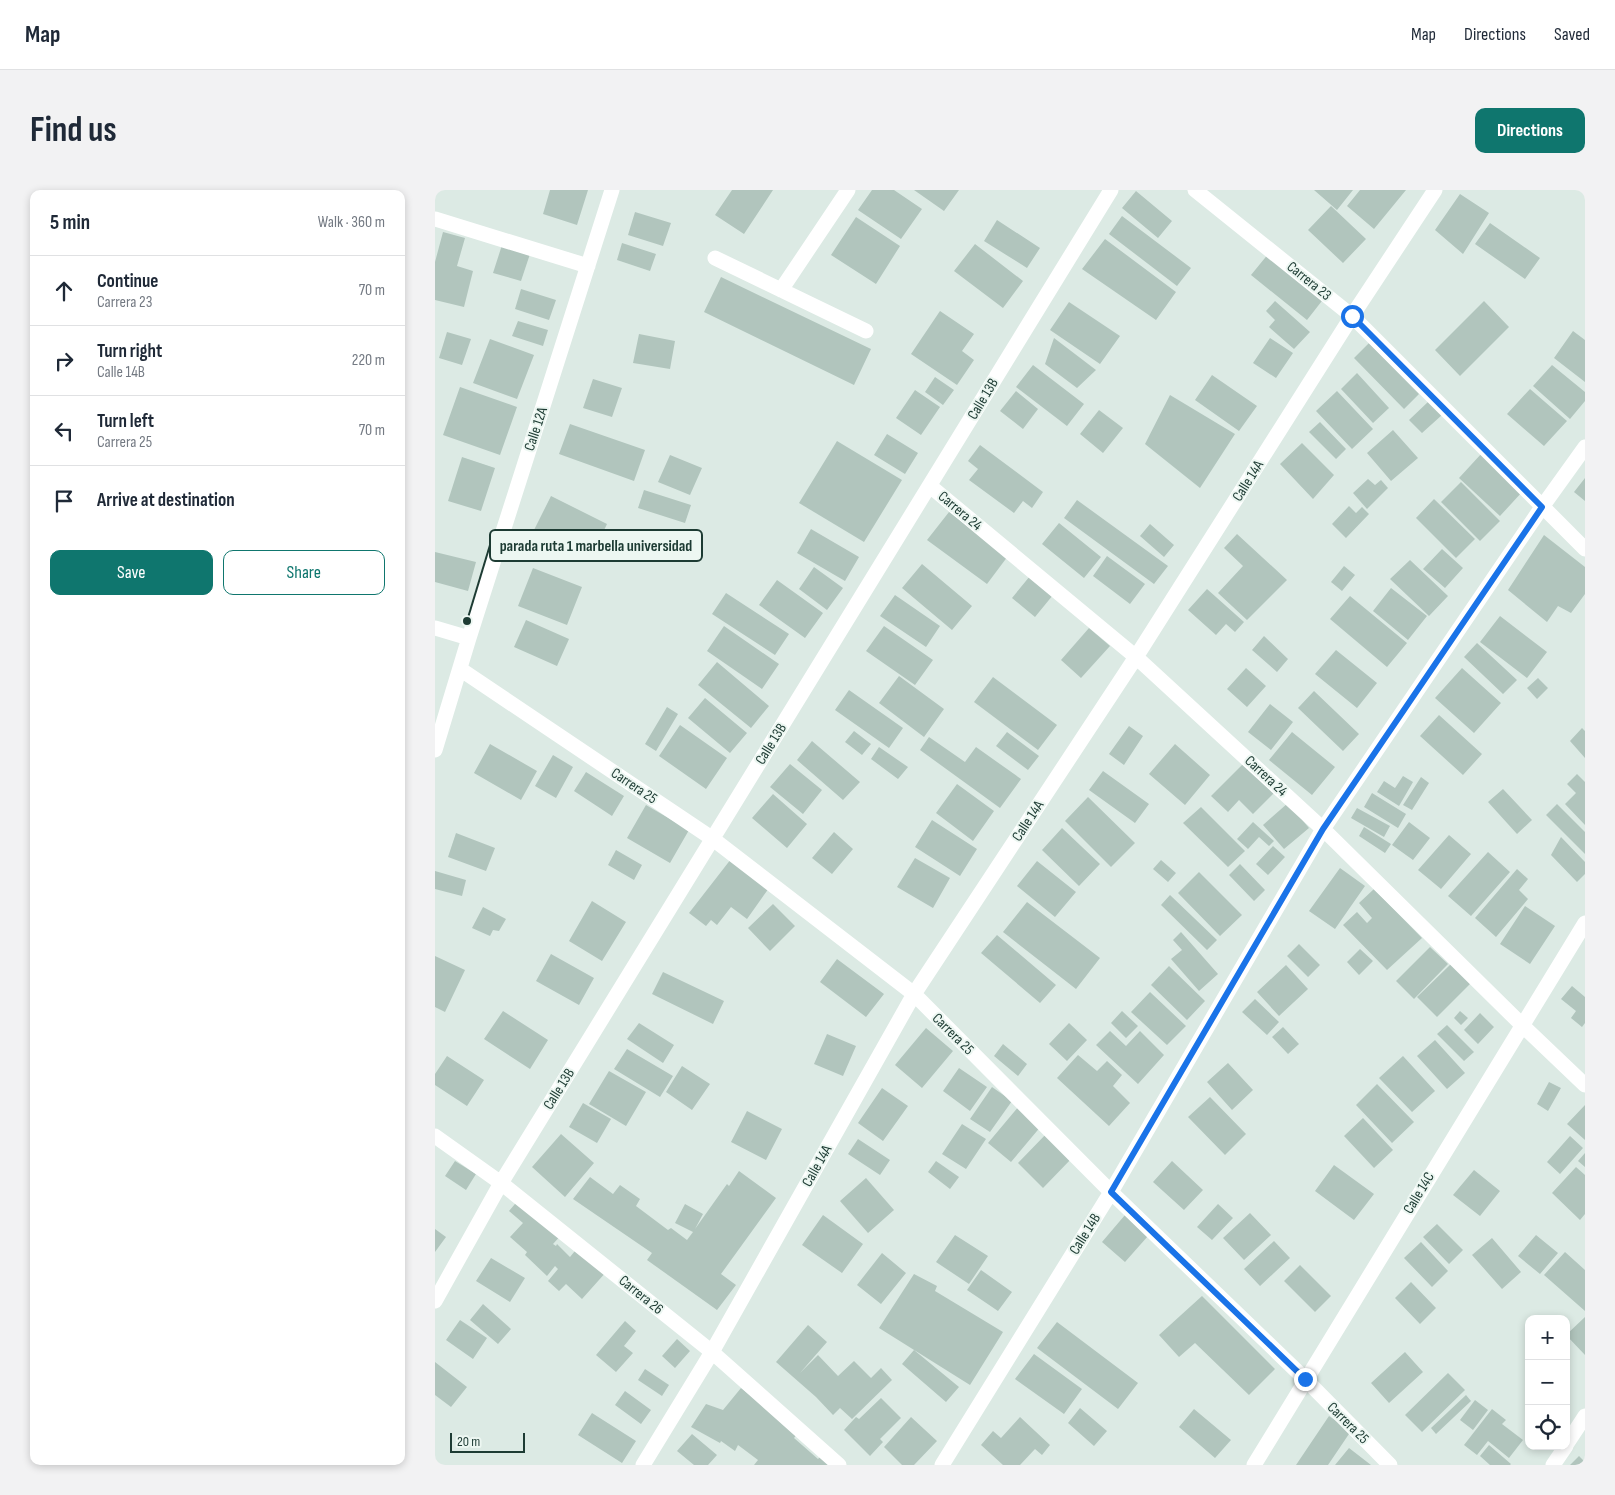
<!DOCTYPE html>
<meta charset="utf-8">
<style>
:root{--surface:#fff;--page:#f2f2f3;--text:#1f2937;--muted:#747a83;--line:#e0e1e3;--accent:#0f766e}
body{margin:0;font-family:"Sofia Sans Condensed",sans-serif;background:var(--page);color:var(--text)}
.controls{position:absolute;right:15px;bottom:15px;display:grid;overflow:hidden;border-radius:10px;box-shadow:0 2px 8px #0003}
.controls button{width:45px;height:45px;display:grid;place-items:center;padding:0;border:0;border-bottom:1px solid var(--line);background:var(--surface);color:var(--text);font:25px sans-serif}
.scale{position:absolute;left:15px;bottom:12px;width:75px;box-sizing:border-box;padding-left:5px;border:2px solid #1d3b33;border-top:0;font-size:14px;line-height:18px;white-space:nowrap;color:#1d3b33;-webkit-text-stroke:4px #edf7f2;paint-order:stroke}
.stop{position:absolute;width:15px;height:15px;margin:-11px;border:4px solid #1a73e8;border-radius:50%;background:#fff}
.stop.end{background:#1a73e8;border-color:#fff;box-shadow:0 1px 5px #0008}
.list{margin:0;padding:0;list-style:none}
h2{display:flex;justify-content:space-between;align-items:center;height:65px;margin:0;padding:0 20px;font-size:21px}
h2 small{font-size:16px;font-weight:400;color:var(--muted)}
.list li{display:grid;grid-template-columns:32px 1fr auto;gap:15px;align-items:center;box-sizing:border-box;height:70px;padding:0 20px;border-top:1px solid var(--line)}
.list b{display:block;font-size:19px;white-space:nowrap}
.list p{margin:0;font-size:16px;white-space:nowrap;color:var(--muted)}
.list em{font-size:16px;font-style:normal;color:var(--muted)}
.actions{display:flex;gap:10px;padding:15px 20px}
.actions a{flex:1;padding:11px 0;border:1px solid var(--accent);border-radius:10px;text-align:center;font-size:18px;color:var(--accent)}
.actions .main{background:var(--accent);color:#fff}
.icon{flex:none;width:28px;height:28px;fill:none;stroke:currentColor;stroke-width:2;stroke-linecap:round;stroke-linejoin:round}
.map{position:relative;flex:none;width:1150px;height:1275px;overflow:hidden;border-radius:10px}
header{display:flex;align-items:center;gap:30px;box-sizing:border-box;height:70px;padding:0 25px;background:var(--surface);border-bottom:1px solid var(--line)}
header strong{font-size:24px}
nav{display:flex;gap:28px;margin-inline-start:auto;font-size:18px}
.intro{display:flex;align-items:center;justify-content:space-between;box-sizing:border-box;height:120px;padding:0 30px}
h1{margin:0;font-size:35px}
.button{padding:12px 22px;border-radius:10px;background:var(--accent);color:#fff;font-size:18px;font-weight:700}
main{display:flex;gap:30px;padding:0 30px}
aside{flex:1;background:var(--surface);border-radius:10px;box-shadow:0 2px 8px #0003}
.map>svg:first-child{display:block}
.building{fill:#b1c5bd}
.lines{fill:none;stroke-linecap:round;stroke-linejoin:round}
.street{stroke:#fff;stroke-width:15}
.route{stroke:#1a73e8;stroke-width:6}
.labels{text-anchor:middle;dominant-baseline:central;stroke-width:4;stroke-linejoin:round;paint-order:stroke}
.street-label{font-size:15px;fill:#1d3b33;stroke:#edf7f2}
.leader{fill:none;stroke:#1d3b33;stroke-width:2}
.callout-dot{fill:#1d3b33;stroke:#edf7f2;stroke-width:2}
.callout{fill:#edf7f2;stroke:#1d3b33;stroke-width:2}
.callout-label{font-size:16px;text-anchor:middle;font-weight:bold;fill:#1d3b33}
</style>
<header>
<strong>Map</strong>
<nav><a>Map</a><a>Directions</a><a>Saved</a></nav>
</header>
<div class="intro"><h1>Find us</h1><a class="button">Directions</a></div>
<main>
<aside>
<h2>5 min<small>Walk · 360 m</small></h2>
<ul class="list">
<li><svg class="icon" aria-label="ahead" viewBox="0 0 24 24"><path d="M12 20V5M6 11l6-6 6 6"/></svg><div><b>Continue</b><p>Carrera 23</p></div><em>70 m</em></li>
<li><svg class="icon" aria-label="right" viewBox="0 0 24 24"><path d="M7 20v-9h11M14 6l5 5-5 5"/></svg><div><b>Turn right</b><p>Calle 14B</p></div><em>220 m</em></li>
<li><svg class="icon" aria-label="left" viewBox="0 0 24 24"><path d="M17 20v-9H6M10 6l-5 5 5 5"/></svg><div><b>Turn left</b><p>Carrera 25</p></div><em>70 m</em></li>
<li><svg class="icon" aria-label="arrive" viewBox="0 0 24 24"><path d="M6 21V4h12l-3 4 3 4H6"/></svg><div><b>Arrive at destination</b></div></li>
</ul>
<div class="actions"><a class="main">Save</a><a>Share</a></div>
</aside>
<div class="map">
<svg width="1150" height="1275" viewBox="0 0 1150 1275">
<rect width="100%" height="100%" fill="#dceae4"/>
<path class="building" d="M115,0H153L142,35L108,24Z
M297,0H338L309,44L280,25Z
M437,0H459L487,19L466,49L423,20Z
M479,0H524L509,21Z
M879,0H918L902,20Z
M925,0H971L939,39L912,16Z
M701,1L737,31L723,48L687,18Z
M1025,4L1054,23L1028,64L1000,40Z
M896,16L931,49L908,73L873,40Z
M200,22L236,33L228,56L193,45Z
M687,26L756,78L742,96L674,44Z
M421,27L465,56L441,94L396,65Z
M562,30L605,58L592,78L549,51Z
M1055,33L1105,68L1090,89L1040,54Z
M8,42L30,48L22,76L38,81L29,117L0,110V72Z
M670,49L741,102L721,130L647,79Z
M187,53L221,64L215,81L182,70Z
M540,54L588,91L568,118L519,81Z
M67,55L95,64L86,91L58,83Z
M834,63L890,107L872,130L816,85Z
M286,87L436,159L419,195L269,122Z
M86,99L121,110L114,130L80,119Z
M840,111L875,142L859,159L834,137L840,130L831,121Z
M1049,111L1074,137L1025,186L1000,160Z
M634,112L685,146L665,174L615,140Z
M505,121L539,144L527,161L539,170L522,195L476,164Z
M83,131L113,140L108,156L77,146Z
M1138,141L1150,150V192L1119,168Z
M12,142L36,149L27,175L4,168Z
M204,144L240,151L235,179L198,173Z
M619,148L661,180L642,198L610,174Z
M835,148L858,163L841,188L818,173Z
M55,149L99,165L82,209L38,193Z
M934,153L984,204L969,219L919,168Z
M598,175L649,214L632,236L581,197Z
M1117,175L1150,202V211L1135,229L1098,196Z
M922,183L954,218L938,233L906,199Z
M777,185L822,216L804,241L760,210Z
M500,187L519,200L508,215L490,202Z
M158,189L187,198L177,227L148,218Z
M25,197L82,217L65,265L8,245Z
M1095,199L1132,231L1109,256L1072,224Z
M480,200L505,217L486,245L461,228Z
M581,201L603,219L588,239L565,221Z
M902,201L938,239L917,259L881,221Z
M735,205L800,244L765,298L710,254Z
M994,211L1007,225L987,243L974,230Z
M664,220L688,238L668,263L645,244Z
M885,232L911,259L901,269L874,242Z
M135,234L210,260L199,291L124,264Z
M958,240L983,268L956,291L932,263Z
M452,244L483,263L470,284L439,265Z
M402,251L467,290L429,352L364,313Z
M867,253L899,285L878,309L845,274Z
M545,255L608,302L597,318L588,311L579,323L534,290L543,279L533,271Z
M1047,263L1088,301L1065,326L1024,288Z
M235,265L267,278L255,305L223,292Z
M27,267L60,278L46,321L13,311Z
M1150,288V311L1139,302Z
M933,289L940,295L946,290L953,298L932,319L918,303Z
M1026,292L1065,331L1045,351L1006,312Z
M209,300L256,315L250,333L203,318Z
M116,306L172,334L156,367L99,340Z
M999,309L1040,349L1021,368L981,328Z
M642,310L733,376L719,394L629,328Z
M914,316L921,323L927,317L934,324L911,348L897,334Z
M514,322L573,366L552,394L492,350Z
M624,333L666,367L649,388L607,354Z
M715,334L739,355L729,367L705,346Z
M376,339L424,367L410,391L362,363Z
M802,344L852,390L812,430L783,403L808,376L789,358Z
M1109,345L1150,377V404L1136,423L1123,416L1112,432L1073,400Z
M1007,359L1028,378L1010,398L988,379Z
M0,362L41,372L33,401L0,392Z
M672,366L710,394L695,414L658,386Z
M975,370L1013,406L994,426L955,389Z
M487,374L537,416L517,440L467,398Z
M909,376L920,385L907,401L896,392Z
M379,377L408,398L392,420L364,399Z
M98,378L147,397L132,435L83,416Z
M595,386L618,405L600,427L577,408Z
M342,390L388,423L370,448L324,415Z
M956,398L992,426L973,450L938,421Z
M772,399L809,432L800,442L791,434L781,445L753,420Z
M291,403L354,444L340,465L277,424Z
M460,405L505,436L491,457L445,426Z
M915,406L972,453L952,477L895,429Z
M1065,426L1112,462L1092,488L1045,452Z
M91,430L134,449L122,476L79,457Z
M289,436L344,474L327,499L272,461Z
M449,436L498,470L480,495L431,461Z
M654,438L675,456L646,488L626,470Z
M829,446L853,469L842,482L817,460Z
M1042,453L1082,490L1068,504L1029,467Z
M901,460L942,493L922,518L880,484Z
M282,472L334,516L316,538L263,495Z
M811,478L831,496L812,517L792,499Z
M1027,478L1066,513L1039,543L1000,508Z
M464,486L509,519L489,547L444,513Z
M558,487L622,535L603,560L539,512Z
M1103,488L1113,498L1102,509L1092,498Z
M414,500L468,538L454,558L400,520Z
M879,501L924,544L908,561L863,518Z
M270,508L312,543L295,563L253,528Z
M835,514L858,532L836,560L813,542Z
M232,517L243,524L221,561L210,554Z
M1004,525L1047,564L1028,585L985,546Z
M245,535L292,568L271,599L224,566Z
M694,536L708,546L689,575L674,564Z
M1147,538L1150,541V568L1135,551Z
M419,541L436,554L427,565L410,552Z
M572,542L604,566L593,580L561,556Z
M857,542L900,577L877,605L834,570Z
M494,547L530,572L541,557L586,589L565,618L485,560Z
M377,551L425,592L408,610L362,570Z
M55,554L102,581L86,610L39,583Z
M740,554L775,585L750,615L714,584Z
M444,557L473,577L463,589L436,569Z
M118,565L138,577L121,608L100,596Z
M355,574L387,600L368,624L335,597Z
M808,574L839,603L818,624L804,610L793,622L776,606Z
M668,581L714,614L700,633L654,600Z
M151,582L189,606L177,626L139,601Z
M1142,584L1150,592V635L1130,614L1141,603L1132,594Z
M968,586L978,592L964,616L942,602L949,591L960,598Z
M986,587L994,593L977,620L968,615Z
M522,594L559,621L538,651L501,623Z
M1068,599L1097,630L1082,644L1053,612Z
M937,603L971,624L963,638L929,617Z
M338,604L372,634L352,658L317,628Z
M653,607L700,653L676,677L630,631Z
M853,613L874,638L849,659L828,635Z
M1122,614L1150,642V664L1111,625Z
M211,615L254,640L235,673L192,648Z
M766,617L810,661L793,677L748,633Z
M922,618L955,636L949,647L916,628Z
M497,630L542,659L525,686L480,657Z
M818,632L839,651L834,656L824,647L813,659L802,649Z
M974,632L995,648L978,670L957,655Z
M929,637L956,654L950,663L924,646Z
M627,638L665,674L644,696L607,660Z
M399,642L418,659L397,684L377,668Z
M21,643L60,658L51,681L13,667Z
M1014,645L1036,664L1006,699L983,680Z
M1126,647L1150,672V684L1142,692L1116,665Z
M838,656L850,667L833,685L821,674Z
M181,660L207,675L199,690L173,675Z
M1053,662L1075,682L1036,726L1013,706Z
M480,668L515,688L498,718L462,697Z
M296,669L334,698L312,729L296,717L282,735L276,730L271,736L254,723Z
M726,670L741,683L733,692L718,679Z
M602,671L641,702L620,727L582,696Z
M805,674L830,700L819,711L794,685Z
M905,678L930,696L900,739L874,721Z
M1082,679L1093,689L1084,700L1093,709L1061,747L1040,728Z
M0,681L31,690L27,706L0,699Z
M764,682L807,725L785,746L743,703Z
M939,699L987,748L952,780L908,735L922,722L932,733L937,728L924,713Z
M735,705L782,750L772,760L726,715Z
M157,711L191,732L167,771L134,751Z
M592,712L665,768L641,799L568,742Z
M338,714L360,736L335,761L313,738Z
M1090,716L1120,736L1095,774L1065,754Z
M48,717L71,729L64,741L58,740L55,746L37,738Z
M746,742L783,784L764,801L736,769L747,760L738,750Z
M562,745L621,795L605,813L546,763Z
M864,754L885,775L873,787L852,766Z
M995,757L1013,774L979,809L961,791Z
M925,759L938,771L924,785L912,772Z
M116,764L159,788L144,815L101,791Z
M0,766L30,780L10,822L0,817Z
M402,769L449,804L431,827L385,792Z
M1017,773L1036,793L1002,827L982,807Z
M851,775L873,799L844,826L822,802Z
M734,776L770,811L752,830L716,795Z
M228,782L289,811L278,834L217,804Z
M1137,796L1150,807V833L1147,837L1136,828L1141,821L1126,809Z
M715,802L751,836L732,855L696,822Z
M820,809L844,832L832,845L807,822Z
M68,821L113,850L95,879L49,849Z
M687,821L703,836L691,848L676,833Z
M1025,821L1033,828L1026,835L1019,828Z
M1045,823L1059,837L1043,854L1029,840Z
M204,833L239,855L228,873L192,849Z
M634,833L652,850L632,871L614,854Z
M1012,835L1039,862L1029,871L1002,844Z
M848,837L864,854L853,864L837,847Z
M491,838L518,861L487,898L460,875Z
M675,841L691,856L705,841L729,865L703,894L661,855Z
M392,844L421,856L408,886L379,874Z
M1000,850L1030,883L1012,899L982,866Z
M568,854L592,874L583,886L559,866Z
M192,859L238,886L225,907L179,879Z
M643,865L662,881L672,871L687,885L678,896L695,913L674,936L622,888Z
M12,866L49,890L32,916L0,895V884Z
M968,866L1000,901L977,922L944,888Z
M793,873L818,900L797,920L772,892Z
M247,876L275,894L257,920L231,902Z
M524,878L552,897L535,921L508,901Z
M174,881L211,902L191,936L154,914Z
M1114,892L1126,898L1113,921L1102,914Z
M942,894L979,932L957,953L921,915Z
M557,897L577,911L555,942L535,929Z
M447,898L473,916L448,951L423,933Z
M775,907L811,944L790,965L753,927Z
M148,913L176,929L162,953L134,937Z
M1150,915V950L1132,934Z
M584,916L607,935L576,972L553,953Z
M312,921L347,939L331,970L296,952Z
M928,928L958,960L939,978L909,946Z
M527,934L551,949L531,979L507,964Z
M613,942L639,966L608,998L583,973Z
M126,944L159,973L130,1007L97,977Z
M1135,946L1148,958L1125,984L1112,972Z
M423,949L455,970L445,985L413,964Z
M1150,963V977L1143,971Z
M20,971L41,984L31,1000L10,986Z
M501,971L524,987L515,999L493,982Z
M737,971L768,1000L749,1020L718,992Z
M899,975L939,1004L919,1030L880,1001Z
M1141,977L1150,985V1024L1145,1030L1117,1003Z
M1039,980L1065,1001L1045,1026L1018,1005Z
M304,981L341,1008L286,1084L301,1095L282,1120L212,1070L217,1063L138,1009L155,987L178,1004L185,995L205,1009L201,1016L233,1040L236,1038L252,1050L258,1042L240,1033L250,1014L268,1024L260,1039L292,994L294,996Z
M431,988L459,1020L433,1043L405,1011Z
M85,1008L128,1043L118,1054L121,1056L122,1054L135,1067L144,1056L172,1081L147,1109L131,1094L124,1101L113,1091L123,1079L120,1076L112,1086L90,1065L92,1062L75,1047L88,1033L74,1021Z
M783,1014L798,1028L777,1050L762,1037Z
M815,1023L836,1045L809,1070L788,1048Z
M388,1025L428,1054L407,1083L367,1055Z
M690,1025L713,1046L690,1072L667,1052Z
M1002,1034L1028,1060L1014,1074L988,1047Z
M0,1039L11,1047L0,1062Z
M520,1045L553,1066L534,1094L501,1072Z
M1101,1045L1123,1063L1105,1084L1083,1066Z
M1057,1048L1086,1082L1067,1099L1037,1065Z
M839,1051L855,1068L825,1096L809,1079Z
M986,1052L1013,1081L997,1097L969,1068Z
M1130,1062L1150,1080V1121L1109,1085Z
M447,1063L471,1083L446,1114L422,1095Z
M56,1068L90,1088L75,1112L41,1091Z
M865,1075L896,1106L880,1122L849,1091Z
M546,1080L577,1102L563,1121L532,1100Z
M479,1084L502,1096L500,1101L568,1142L535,1195L444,1138Z
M976,1092L1001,1118L985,1134L960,1108Z
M767,1106L840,1179L814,1205L760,1153L744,1167L724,1145Z
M48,1114L76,1139L63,1154L35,1130Z
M1150,1127V1165L1131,1145Z
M25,1130L52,1148L38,1169L11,1150Z
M190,1131L201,1141L189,1156L198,1163L181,1182L161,1165Z
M622,1132L703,1193L683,1219L602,1158Z
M373,1135L392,1152L365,1183L383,1165L403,1186L419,1171L436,1188L446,1178L457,1190L417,1229L405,1218L398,1225L381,1207L341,1172Z
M242,1149L255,1161L240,1178L227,1166Z
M479,1160L524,1197L511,1212L467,1174Z
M970,1162L988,1182L954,1213L936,1193Z
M599,1164L647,1199L629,1224L580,1189Z
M0,1172L32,1197L16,1217L0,1205Z
M210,1179L234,1195L227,1206L203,1190Z
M1013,1183L1030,1200L987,1242L970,1225Z
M306,1198L363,1243L359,1248L383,1269L385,1267L395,1275H319L323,1270L303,1255L300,1261L286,1251L285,1253L256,1237L271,1214L288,1220Z
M190,1201L216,1220L206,1234L180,1215Z
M1031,1205L1036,1211L1001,1244L996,1238Z
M446,1208L466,1228L445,1249L448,1252L435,1266L409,1240L421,1227L424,1229Z
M1040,1210L1053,1220L1038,1240L1025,1230Z
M645,1218L672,1241L659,1256L633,1233Z
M759,1219L796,1250L780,1268L744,1237Z
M1057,1219L1071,1230L1067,1234L1088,1250L1074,1268L1053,1251L1042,1265L1029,1255Z
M157,1223L201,1251L187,1273L143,1245Z
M894,1226L916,1241L893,1275H861Z
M476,1227L502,1251L479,1275H467L449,1257Z
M585,1227L615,1255L607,1265L600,1259L585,1275H568L546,1255L558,1241L566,1248Z
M257,1244L282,1265L273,1275H259L242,1261Z
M1054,1255L1076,1274L1075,1275H1055L1045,1266Z
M914,1258L936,1275H900Z
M1144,1266L1150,1272V1275H1135Z"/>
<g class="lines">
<path class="street" d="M760,0L917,126L1150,359
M0,29L153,76
M280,68L431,141
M346,100L413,0
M495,296L701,467L888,639L1087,835L1150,895
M0,438L34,448
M25,479L278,649L479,804L676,1002L870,1189L955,1275
M0,560L34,448L177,0
M0,946L66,993L277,1162L404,1275
M0,1111L66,993L676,0
M1131,1255L1150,1226
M208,1275L277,1162L479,804L701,467L917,126L1000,0
M507,1275L676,1002L888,639L1107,317L1150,257
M819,1275L1150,733
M1118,1275L1131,1256"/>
</g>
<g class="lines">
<path class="route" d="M870,1189L676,1002L888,639L1107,317L917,126"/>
</g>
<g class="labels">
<g class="street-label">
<text transform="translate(874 91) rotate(39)">Carrera 23</text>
<text transform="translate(548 209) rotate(-59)">Calle 13B</text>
<text transform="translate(101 239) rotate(-72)">Calle 12A</text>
<text transform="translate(813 291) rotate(-58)">Calle 14A</text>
<text transform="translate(525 321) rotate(40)">Carrera 24</text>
<text transform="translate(336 554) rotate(-58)">Calle 13B</text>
<text transform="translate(831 586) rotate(43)">Carrera 24</text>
<text transform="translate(199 596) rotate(34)">Carrera 25</text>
<text transform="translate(593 631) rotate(-57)">Calle 14A</text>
<text transform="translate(518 844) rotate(45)">Carrera 25</text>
<text transform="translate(124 899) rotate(-58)">Calle 13B</text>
<text transform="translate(382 976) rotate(-61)">Calle 14A</text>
<text transform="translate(984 1003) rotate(-59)">Calle 14C</text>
<text transform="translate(650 1044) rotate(-58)">Calle 14B</text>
<text transform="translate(206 1105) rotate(39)">Carrera 26</text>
<text transform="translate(913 1233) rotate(45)">Carrera 25</text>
</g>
</g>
<path class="leader" d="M32 431L55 355"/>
<circle class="callout-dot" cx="32" cy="431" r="5"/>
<rect class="callout" x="55" y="340" width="212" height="31" rx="5"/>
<g class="callout-label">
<text x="161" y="361">parada ruta 1 marbella universidad</text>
</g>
</svg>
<div class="controls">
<button>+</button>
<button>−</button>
<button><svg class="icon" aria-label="locate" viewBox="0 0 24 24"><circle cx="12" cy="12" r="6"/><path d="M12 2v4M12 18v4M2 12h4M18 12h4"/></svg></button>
</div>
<div class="scale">20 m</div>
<div class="stop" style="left:917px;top:126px"></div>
<div class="stop end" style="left:870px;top:1189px"></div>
</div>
</main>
